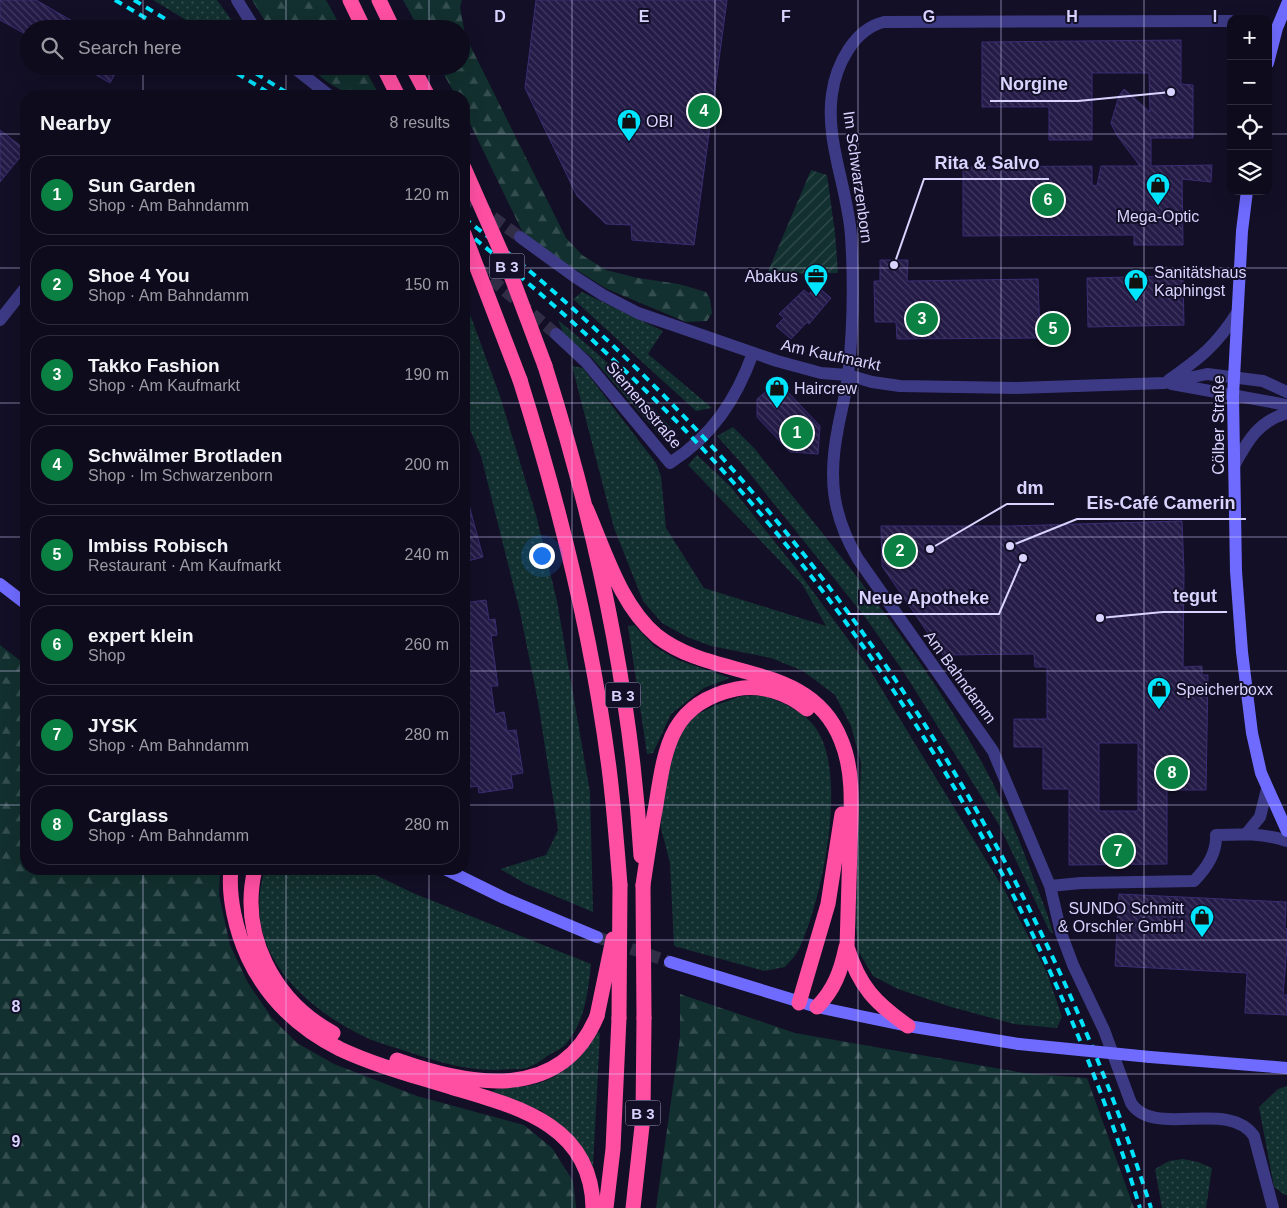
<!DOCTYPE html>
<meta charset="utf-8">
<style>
:root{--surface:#0e0b1c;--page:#1c1929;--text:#f1f3f6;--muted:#9b9ba3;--line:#2e2b3b;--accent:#0b8043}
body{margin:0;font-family:Arial,sans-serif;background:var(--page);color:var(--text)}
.controls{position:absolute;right:15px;top:15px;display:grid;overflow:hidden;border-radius:10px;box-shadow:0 5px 20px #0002}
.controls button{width:45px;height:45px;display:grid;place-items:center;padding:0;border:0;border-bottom:1px solid var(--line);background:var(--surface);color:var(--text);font:25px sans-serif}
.you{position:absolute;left:541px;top:555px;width:18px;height:18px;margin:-12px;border:4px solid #fff;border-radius:50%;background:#1a73e8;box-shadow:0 0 0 8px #1a73e833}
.badge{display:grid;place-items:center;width:32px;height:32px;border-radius:50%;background:var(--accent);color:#fff;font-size:16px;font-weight:700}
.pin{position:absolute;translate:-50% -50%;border:2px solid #fff;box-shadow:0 1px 5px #0006}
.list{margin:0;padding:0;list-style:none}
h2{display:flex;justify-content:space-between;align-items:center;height:65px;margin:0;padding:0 20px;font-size:21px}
h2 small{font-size:16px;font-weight:400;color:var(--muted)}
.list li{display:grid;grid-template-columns:32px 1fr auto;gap:15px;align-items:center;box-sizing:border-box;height:80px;margin:0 10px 10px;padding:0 10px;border:1px solid var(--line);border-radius:20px}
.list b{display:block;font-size:19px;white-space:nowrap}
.list p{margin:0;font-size:16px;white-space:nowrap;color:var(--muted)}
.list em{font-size:16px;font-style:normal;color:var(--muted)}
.icon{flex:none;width:28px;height:28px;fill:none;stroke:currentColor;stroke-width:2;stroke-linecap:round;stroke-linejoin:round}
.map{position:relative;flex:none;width:1287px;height:1208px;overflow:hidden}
.search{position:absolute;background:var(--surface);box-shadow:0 5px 20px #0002;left:20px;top:20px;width:450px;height:55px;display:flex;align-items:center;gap:12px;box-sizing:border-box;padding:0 18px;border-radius:28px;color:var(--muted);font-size:19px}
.panel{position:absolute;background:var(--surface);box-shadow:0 5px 20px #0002;left:20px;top:90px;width:450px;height:785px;border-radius:20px}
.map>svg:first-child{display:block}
.grass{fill:url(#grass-dots)}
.forest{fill:url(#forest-firs)}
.garden{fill:url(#garden-furrows)}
.building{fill:url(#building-back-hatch);stroke:#3b2d73;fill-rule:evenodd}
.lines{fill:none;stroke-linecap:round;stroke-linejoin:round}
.street-tunnel{stroke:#312d47;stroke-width:12;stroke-dasharray:12 6;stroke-linecap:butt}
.secondary-tunnel{stroke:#312d47;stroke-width:12;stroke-dasharray:12 6;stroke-linecap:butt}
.street{stroke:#3d3a85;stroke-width:12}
.secondary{stroke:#6f6bff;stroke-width:12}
.highway{stroke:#ff4fa3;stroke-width:15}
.rail{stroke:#00e5ff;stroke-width:4;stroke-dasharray:8 6;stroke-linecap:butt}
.secondary-bridge{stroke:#6f6bff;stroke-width:12}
.highway-bridge{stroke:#ff4fa3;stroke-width:15}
.grid{fill:none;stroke:#d9d4ff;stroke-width:1;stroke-opacity:0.55}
.labels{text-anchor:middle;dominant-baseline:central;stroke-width:4;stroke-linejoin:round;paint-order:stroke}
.shield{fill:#130f26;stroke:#9e99be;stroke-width:1}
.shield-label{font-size:15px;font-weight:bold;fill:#d9d4ff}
.poi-label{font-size:16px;fill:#d9d4ff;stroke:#130f26;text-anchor:start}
.street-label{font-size:16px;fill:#d9d4ff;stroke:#130f26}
.grid-label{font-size:16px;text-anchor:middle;font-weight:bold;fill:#d9d4ff;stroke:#130f26;stroke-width:4;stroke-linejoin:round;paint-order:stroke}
.leader{fill:none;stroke:#d9d4ff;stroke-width:2}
.callout-dot{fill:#d9d4ff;stroke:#130f26;stroke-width:2}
.callout-label{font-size:18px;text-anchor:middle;font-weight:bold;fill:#d9d4ff;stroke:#130f26;stroke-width:4;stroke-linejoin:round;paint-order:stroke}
</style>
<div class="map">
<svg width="1287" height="1208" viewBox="0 0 1287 1208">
<defs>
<pattern id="grass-dots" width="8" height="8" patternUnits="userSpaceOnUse" patternTransform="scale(1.25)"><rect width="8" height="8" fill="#12302f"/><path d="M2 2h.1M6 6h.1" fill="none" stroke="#344d4e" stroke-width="1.8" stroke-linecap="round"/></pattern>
<pattern id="forest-firs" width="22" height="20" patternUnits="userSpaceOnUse" patternTransform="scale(1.25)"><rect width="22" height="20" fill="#12302f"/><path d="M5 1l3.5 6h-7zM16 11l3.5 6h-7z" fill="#344d4e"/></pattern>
<pattern id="garden-furrows" width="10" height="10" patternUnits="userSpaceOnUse" patternTransform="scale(1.25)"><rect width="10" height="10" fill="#12302f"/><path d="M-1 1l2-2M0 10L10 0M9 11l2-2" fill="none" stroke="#344d4e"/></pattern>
<pattern id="building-back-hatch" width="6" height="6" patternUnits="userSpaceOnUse" patternTransform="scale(1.25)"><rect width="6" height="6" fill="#241b47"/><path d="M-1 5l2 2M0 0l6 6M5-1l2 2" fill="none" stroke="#433b63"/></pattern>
</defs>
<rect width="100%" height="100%" fill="#130f26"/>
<path class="grass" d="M153,0H217L238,29H201Z
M582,292L663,331L648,354L712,408L696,411L573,299Z
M464,298L500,396L536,515L557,601L590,792L593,912L526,884L500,869L546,855L558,830L538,702L520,612L481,456L464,415Z
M558,320C601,355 642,394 678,436L664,440L591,357L564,335Z
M572,366L583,368L656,463L661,476L666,528L704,588L826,626L802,584L688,465L697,455L730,486L795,567L867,665L1005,891L1047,973L1062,1017L1057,1028L1014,1024L951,1007L898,989L873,976L859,952L855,923L861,763L851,726L835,695L803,671L771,658L711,646L687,637L662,623L643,601L614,528Z
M733,427L754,448C857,577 972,709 1029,866C1037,889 1047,910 1053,933L1050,932L999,825L905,674L865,617L742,464L717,436Z
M634,625L655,647L678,660L730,678L704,688L671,714L653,753L647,754L628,626Z
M763,695C783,703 805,711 817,730C848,778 822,900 799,949C796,956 789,962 785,967L764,971L674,946L670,863L661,828L662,796L678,735L692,717L716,705L742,696Z
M265,869H363L413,893L591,964C588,992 585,1023 565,1045C561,1049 554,1052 549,1055C543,1059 536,1065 529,1067C524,1070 516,1069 511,1069C474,1073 446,1064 411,1053C396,1047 379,1044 365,1037C299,1005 240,948 265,869Z
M597,1032L600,1033L593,1167L590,1171L569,1134L542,1111L492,1092C500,1085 515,1088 526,1086C559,1082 578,1058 597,1032Z
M1287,1086V1195H1285L1274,1187L1259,1107L1278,1089Z
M1183,1159L1198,1162L1212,1168L1206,1208H1162L1155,1169L1169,1161Z"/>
<path class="forest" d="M252,0H326L342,29H270Z
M403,0H462L460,7L465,35L566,238L582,255L606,270L638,278L679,284L706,292L710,299L712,313L707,321L686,322L607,289L549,253L522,231L464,111V96H456L439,66H461V29H419Z
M308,66H363L380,96C344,96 335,89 308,66Z
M0,645L26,665V869H220L219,895L230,945L248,983L272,1018L297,1043L334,1064L417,1096L524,1125L552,1148L573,1181L576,1208H0Z
M680,994L795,1033L1024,1073L1087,1078L1134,1208H656L680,1037Z"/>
<path class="garden" d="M811,170L827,175L835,233L838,273L767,274Z"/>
<path class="building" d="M0,0H36L86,29H29V36L0,20Z
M536,0H727L694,245L632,240L631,225L606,224L577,196L525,88Z
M1181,40V84L1193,85V138H1151V166L1212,165L1211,182L1182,179L1183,245H1134V235L963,236V167L1092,166V185L1097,186L1101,166H1140L1116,134L1111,123L1119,96L1124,89L1150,112L1149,73H1092V140H1049V107H982V42Z
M81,66H119L110,83Z
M0,130L26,150L0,182Z
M880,260H908L907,281L1038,279L1040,338L897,339L896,322H875L874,281H880Z
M1183,276L1184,325L1088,327L1087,278Z
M816,285L831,298L809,324L807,322L791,339L776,326L784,318L779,314L804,290L809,294Z
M770,388L785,389L820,426L818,454L790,452L757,417V399Z
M468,501L483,557L464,562V502Z
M1182,521L1184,572L1183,667L1202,666V675H1208L1206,790H1167V864L1069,865V789H1043V747H1014V719H1047V667H1035L1034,654L943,655L882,566L881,526H1010ZM1099,743H1138V811H1099Z
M486,600L489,620L495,619L497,635L491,636L498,686H491L495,714L504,712L507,731L516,730L523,773L511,775L513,788L479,793L478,786L464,788V732L470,731L464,686V603Z
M1119,894L1286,902L1285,928L1287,929V947L1283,995H1287V1015L1245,1013L1247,973L1115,966Z"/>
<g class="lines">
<path class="street-tunnel" d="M464,196L520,237
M464,256L556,334"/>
<path class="secondary-tunnel" d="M597,937L670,962"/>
<path class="street" d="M237,0L255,29
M1231,21L884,22C854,29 836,65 832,94C825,141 848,189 851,236C854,282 853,331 848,376C846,394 841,411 838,428C828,478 832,515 858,559L993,751L1050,886L1061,933L1073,965L1104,1030L1131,1103C1154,1139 1228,1098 1254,1136L1273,1208
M292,66L330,96
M520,237L575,277L603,295L638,313L777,361L821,373L848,375L872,382L900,386L1017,388L1165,383L1207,374L1263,381L1287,392
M0,320L26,287
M556,334L586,362L670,463C712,436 736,400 753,353
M1169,380C1200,358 1216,346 1237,313
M1172,384L1287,405
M1235,464C1248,440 1259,421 1287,413
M1246,834L1260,817L1267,789
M1050,886L1081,883L1194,881C1206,869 1217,853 1216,835C1240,834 1264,833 1287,841"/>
<path class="secondary" d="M1268,63L1277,28L1287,4
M1247,191L1242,231L1233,396L1236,571L1242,652L1252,733L1261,773L1287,831
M0,584L26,604
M445,869L504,898L597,937
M670,962L817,1007L908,1026L1019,1044
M1150,1057L1287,1068"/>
<path class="highway" d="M350,0L364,29
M379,0L393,29
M383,66L398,96
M412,66L428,96
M545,366C595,524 631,689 641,856
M520,380C560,507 592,636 609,768C614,807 617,846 620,885
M586,508C605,551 620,605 657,636C714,681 810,661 841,740C855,773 851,813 850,848C849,881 848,914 847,947C859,986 875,1003 908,1026
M231,869C228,897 236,931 248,957C267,998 300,1029 340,1049C376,1066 416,1076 454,1088C519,1107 592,1126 593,1208
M255,869C239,935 274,1001 333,1033
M643,885C647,858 651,831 656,805C665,748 670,703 736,689C761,684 788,693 807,709
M799,1003L828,904L842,814
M817,1007C834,990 841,971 846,947
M397,1060C470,1086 561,1103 597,1016
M606,1208L613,1149L619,1018
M633,1208L643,1117L644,1018"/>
<path class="rail" d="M115,0L164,29
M134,0L182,29
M225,66L274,96
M244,66L292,96
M464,218C788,468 1027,819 1151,1208
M464,230C541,292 615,358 684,429C891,644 1053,923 1140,1208"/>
<path class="secondary-bridge" d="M1019,1044L1150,1057"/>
<path class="highway-bridge" d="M464,168L509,270L545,366
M464,234L520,380
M643,885L644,1018
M597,1016L613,939
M619,1018L620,885"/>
</g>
<path class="grid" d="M143,0V29M286,0V29M429,0V29M572,0V1208M715,0V1208M858,0V1208M1001,0V1208M1144,0V1208M143,66V96M286,66V96M429,66V96M0,134H26M464,134H1231M1268,134H1287M0,268H26M464,268H1287M0,403H26M464,403H1287M0,537H26M464,537H1287M0,671H26M464,671H1287M0,805H26M464,805H1287M143,869V1208M286,869V1208M429,869V1208M0,940H1287M0,1074H1287"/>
<defs>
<symbol id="shop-pin" viewBox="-11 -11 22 30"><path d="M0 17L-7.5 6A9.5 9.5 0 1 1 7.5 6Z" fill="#00e5ff" stroke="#130f26"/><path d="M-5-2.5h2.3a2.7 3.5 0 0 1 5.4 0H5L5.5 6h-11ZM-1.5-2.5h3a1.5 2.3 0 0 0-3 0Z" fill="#111"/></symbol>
<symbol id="office-pin" viewBox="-11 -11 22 30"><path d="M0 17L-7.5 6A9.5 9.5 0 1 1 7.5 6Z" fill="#00e5ff" stroke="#130f26"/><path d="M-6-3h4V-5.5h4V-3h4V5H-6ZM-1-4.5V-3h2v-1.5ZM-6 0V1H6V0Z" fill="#111"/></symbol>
</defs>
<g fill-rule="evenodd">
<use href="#shop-pin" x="615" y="107" width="28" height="38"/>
<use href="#shop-pin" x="1144" y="171" width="28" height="38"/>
<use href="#office-pin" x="802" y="262" width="28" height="38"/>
<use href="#shop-pin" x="1122" y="267" width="28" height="38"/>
<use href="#shop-pin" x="763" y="374" width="28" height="38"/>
<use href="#shop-pin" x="1145" y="675" width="28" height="38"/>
<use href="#shop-pin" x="1188" y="903" width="28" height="38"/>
</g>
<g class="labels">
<g class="shield">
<rect x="489.5" y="253.5" width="35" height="25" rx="4"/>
<rect x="605.5" y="682.5" width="35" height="25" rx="4"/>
<rect x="625.5" y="1100.5" width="35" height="25" rx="4"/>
</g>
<g class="shield-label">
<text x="507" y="266">B 3</text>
<text x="623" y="695">B 3</text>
<text x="643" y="1113">B 3</text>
</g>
<g class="poi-label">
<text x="646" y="121">OBI</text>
<text x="1158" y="216" text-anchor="middle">Mega-Optic</text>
<text x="1154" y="272">Sanitätshaus<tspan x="1154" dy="18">Kaphingst</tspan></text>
<text x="798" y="276" text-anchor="end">Abakus</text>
<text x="794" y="388">Haircrew</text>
<text x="1176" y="689">Speicherboxx</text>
<text x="1184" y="908" text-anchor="end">SUNDO Schmitt<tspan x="1184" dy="18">&amp; Orschler GmbH</tspan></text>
</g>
<g class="street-label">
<text transform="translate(858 177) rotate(82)">Im Schwarzenborn</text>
<text transform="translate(831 355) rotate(12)">Am Kaufmarkt</text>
<text transform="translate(644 405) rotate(50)">Siemensstraße</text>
<text transform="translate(1218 425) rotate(-90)">Cölber Straße</text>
<text transform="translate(960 677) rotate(54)">Am Bahndamm</text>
</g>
</g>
<g class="grid-label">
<text x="500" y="22">D</text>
<text x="644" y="22">E</text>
<text x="786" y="22">F</text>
<text x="929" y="22">G</text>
<text x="1072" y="22">H</text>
<text x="1215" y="22">I</text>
<text x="16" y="1012">8</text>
<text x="16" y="1147">9</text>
</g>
<path class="leader" d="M1171 92L1078 101H990M894 265L924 179H1049M930 549L1007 504H1054M1010 546L1077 519H1246M1100 618L1163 612H1227M1023 558L999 614H848"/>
<g class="callout-dot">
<circle cx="1171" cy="92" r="5"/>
<circle cx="894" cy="265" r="5"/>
<circle cx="930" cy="549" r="5"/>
<circle cx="1010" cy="546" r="5"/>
<circle cx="1100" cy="618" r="5"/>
<circle cx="1023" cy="558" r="5"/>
</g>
<g class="callout-label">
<text x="1034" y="90">Norgine</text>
<text x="987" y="169">Rita &amp; Salvo</text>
<text x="1030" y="494">dm</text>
<text x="1161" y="509">Eis-Café Camerin</text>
<text x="1195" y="602">tegut</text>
<text x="924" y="604">Neue Apotheke</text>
</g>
</svg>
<div class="controls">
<button>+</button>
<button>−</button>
<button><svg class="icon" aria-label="locate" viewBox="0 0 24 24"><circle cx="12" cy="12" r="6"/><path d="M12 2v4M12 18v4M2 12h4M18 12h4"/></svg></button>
<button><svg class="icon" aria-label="layers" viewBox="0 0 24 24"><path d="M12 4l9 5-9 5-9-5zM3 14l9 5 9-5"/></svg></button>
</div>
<div class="you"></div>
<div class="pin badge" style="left:797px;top:433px">1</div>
<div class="pin badge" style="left:900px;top:551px">2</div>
<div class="pin badge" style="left:922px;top:319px">3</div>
<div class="pin badge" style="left:704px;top:111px">4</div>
<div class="pin badge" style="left:1053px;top:329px">5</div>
<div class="pin badge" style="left:1048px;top:200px">6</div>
<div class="pin badge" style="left:1118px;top:851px">7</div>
<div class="pin badge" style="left:1172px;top:773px">8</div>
<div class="search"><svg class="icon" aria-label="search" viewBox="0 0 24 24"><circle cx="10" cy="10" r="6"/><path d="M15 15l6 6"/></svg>Search here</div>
<section class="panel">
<h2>Nearby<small>8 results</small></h2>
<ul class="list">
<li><span class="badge">1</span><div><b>Sun Garden</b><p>Shop · Am Bahndamm</p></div><em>120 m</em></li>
<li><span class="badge">2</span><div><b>Shoe 4 You</b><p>Shop · Am Bahndamm</p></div><em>150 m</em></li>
<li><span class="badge">3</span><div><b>Takko Fashion</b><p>Shop · Am Kaufmarkt</p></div><em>190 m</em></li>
<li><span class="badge">4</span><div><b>Schwälmer Brotladen</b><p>Shop · Im Schwarzenborn</p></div><em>200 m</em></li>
<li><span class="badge">5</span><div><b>Imbiss Robisch</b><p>Restaurant · Am Kaufmarkt</p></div><em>240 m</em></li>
<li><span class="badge">6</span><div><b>expert klein</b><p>Shop</p></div><em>260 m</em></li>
<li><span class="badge">7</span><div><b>JYSK</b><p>Shop · Am Bahndamm</p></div><em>280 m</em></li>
<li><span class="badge">8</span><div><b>Carglass</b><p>Shop · Am Bahndamm</p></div><em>280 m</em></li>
</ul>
</section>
</div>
